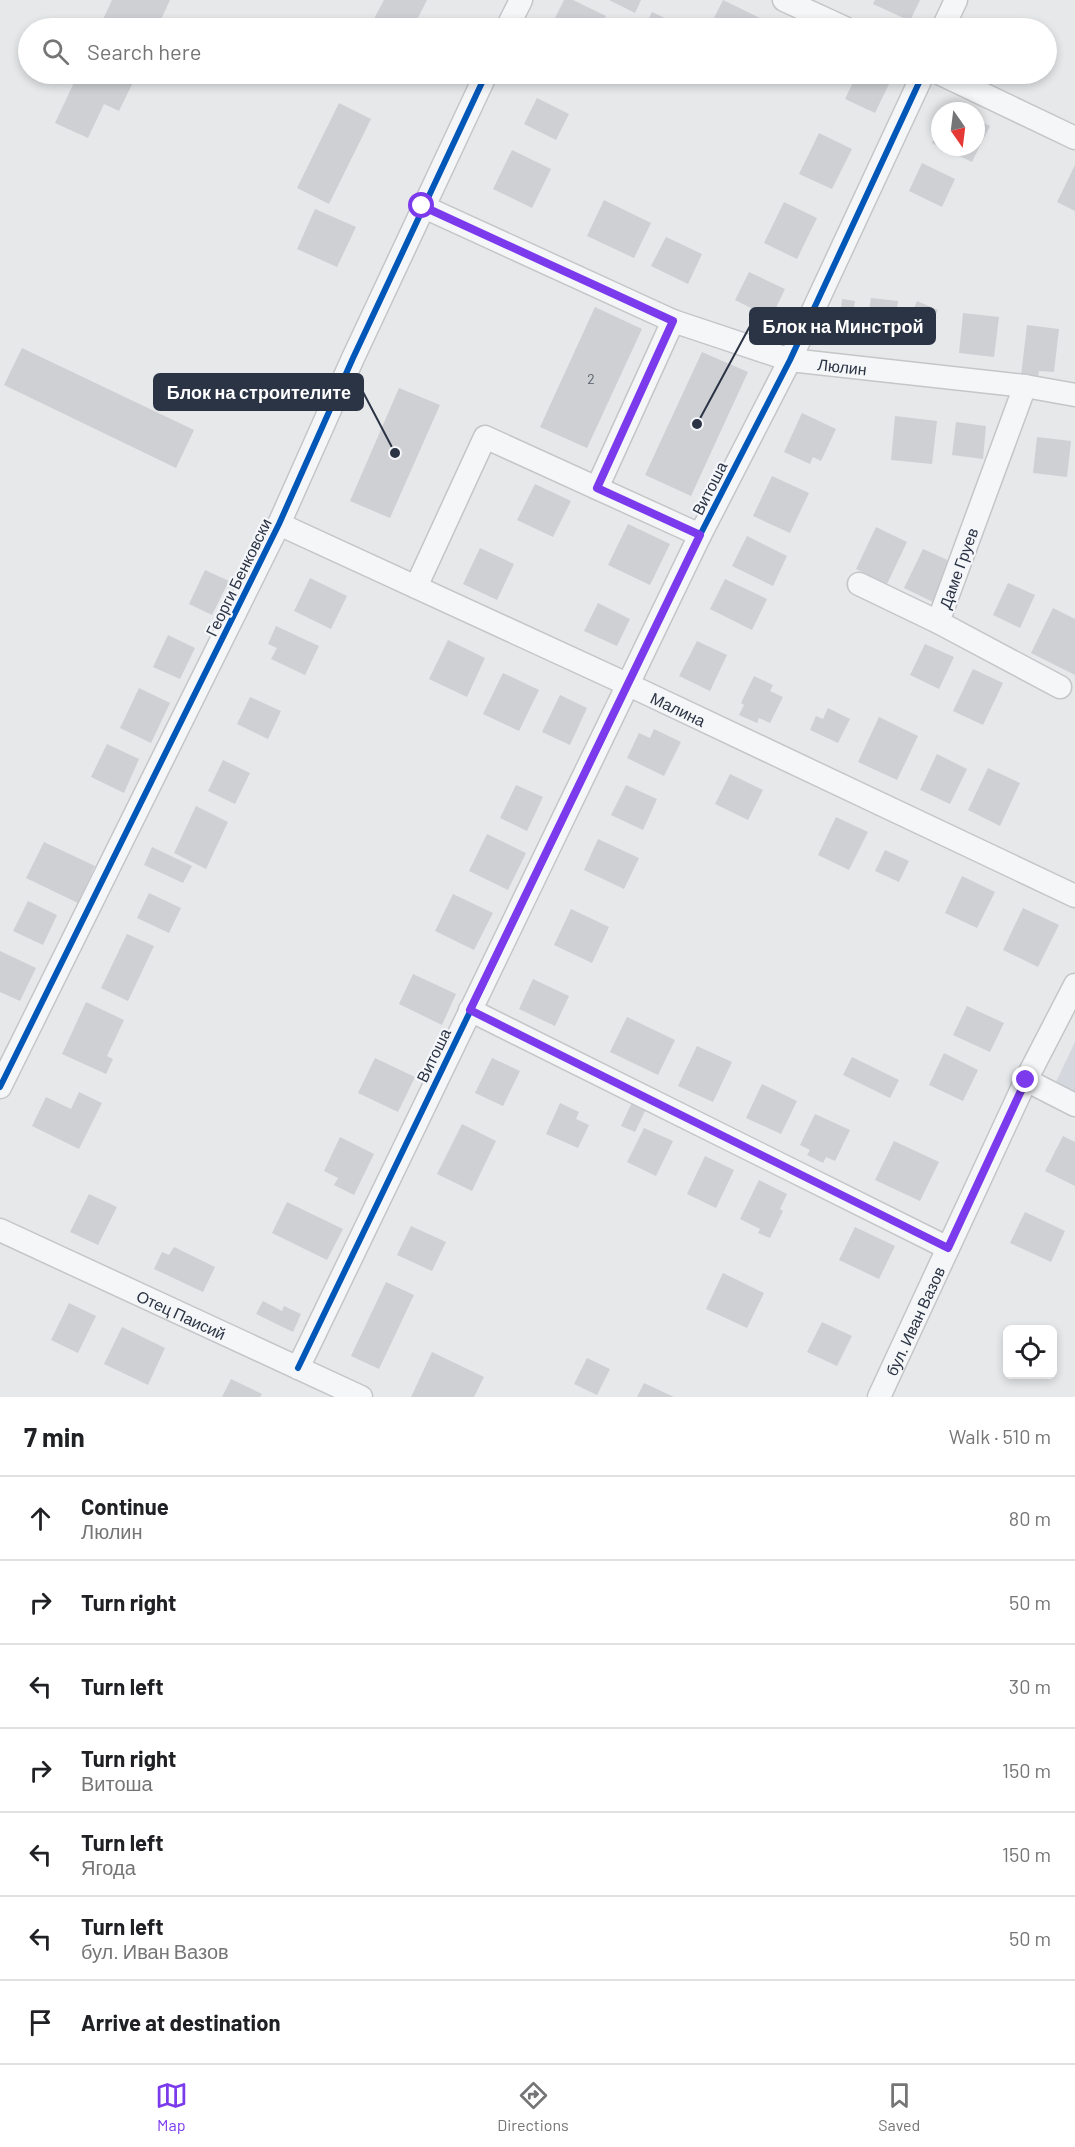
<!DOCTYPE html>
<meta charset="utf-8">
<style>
:root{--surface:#fff;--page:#f2f2f2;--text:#202124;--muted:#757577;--line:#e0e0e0;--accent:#7c3aed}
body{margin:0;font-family:Barlow,sans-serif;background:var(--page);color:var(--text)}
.controls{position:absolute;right:18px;bottom:18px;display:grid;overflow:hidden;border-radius:9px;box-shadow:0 3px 9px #0003}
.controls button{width:54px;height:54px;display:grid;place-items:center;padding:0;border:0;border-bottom:2px solid var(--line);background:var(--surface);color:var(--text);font:30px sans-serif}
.compass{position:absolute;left:931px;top:102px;width:54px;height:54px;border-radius:50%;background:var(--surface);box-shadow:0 3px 9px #0003;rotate:166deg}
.stop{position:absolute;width:18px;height:18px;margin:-14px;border:4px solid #7c3aed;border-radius:50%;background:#fff}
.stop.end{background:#7c3aed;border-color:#fff;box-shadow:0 2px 6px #0008}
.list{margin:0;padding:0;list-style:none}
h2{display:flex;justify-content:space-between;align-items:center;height:78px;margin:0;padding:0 24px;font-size:26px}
h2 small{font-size:20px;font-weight:400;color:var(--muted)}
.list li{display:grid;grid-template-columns:39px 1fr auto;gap:18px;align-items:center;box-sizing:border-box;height:84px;padding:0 24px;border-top:2px solid var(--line)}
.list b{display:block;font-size:22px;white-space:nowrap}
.list p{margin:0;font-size:20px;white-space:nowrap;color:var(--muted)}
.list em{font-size:20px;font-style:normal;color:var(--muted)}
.icon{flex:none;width:33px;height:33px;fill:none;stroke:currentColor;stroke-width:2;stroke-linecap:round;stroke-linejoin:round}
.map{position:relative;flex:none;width:1075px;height:1397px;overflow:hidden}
.search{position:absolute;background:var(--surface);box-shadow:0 3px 9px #0003;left:18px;right:18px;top:18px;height:66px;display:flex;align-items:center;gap:15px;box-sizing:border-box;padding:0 21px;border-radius:33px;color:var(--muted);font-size:22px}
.sheet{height:666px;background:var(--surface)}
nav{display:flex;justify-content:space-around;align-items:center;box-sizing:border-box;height:84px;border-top:2px solid var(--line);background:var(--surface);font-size:16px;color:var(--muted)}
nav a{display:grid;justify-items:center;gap:3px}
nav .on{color:var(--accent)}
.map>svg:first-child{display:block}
.built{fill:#d4d7dd}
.building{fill:#ced0d3}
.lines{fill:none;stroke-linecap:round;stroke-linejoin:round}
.minor-casing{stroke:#c4c6c8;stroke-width:25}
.minor{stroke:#f5f6f7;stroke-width:22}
.cycleway-casing{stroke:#f4f6f9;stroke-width:10}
.cycleway{stroke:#0057b8;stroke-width:6}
.route{stroke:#7c3aed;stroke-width:8}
.labels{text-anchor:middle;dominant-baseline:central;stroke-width:4.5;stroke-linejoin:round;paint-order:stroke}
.number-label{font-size:14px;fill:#545c69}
.street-label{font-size:16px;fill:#2b3445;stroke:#f4f6f9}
.leader{fill:none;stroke:#2b3445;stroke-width:2}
.callout-dot{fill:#2b3445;stroke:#f4f6f9;stroke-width:2}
.callout{fill:#2b3445;stroke:#2b3445;stroke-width:2}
.callout-label{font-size:18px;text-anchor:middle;font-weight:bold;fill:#fff}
</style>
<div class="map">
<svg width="1075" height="1397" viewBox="0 0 1075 1397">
<rect width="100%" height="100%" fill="#e6e8ea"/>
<path class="built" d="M1075,1042V1094L1055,1084Z"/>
<path class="building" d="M112,0H170L157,28H99Z
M384,0H427L413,28H369Z
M564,0H573L606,16L600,28H550Z
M609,0H641L635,13Z
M723,0L762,19L758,28H709Z
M875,0H920L910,21L873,4Z
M652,12L686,28H644Z
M1008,20L1025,28H1004Z
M78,74H137L119,111L104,104L88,138L55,123Z
M779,74H801L797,82Z
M857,74H882L892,78L875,113L845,99Z
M537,98L569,114L556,140L524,124Z
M339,103L371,119L329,204L297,188Z
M976,119L990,126L972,162L940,147H976Z
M940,126V147L932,143Z
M819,133L852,149L832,189L799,174Z
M512,150L551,169L532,208L493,189Z
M922,163L955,179L942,207L909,191Z
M1075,165V211L1057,202Z
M604,200L651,223L634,258L587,236Z
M784,202L817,218L797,259L764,243Z
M315,209L356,227L337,267L297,249Z
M666,237L702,254L688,284L651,266Z
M749,272L785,289L771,318L735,300Z
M871,298L898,301L894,338L869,335L868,343L838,340L842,299L855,301L854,307L869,309Z
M917,301L938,310L925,338L905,329Z
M595,307L642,329L587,448L540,427Z
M963,313L999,317L994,357L959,353Z
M1027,325L1059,329L1054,372L1039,371L1038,378L1021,376Z
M22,348L194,430L176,468L4,385Z
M702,352L748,372L691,496L645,475Z
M399,388L440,405L390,518L350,501Z
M802,413L836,429L821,461L813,457L810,464L784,452Z
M895,416L937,421L932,464L891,460Z
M956,422L986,426L983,459L952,455Z
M1037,437L1071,441L1067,477L1033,473Z
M772,476L809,493L790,533L753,516Z
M535,484L571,501L553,537L517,520Z
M628,524L670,544L650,585L608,565Z
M876,527L907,542L887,584L856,569Z
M747,536L787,556L773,586L732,566Z
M480,548L514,564L497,600L463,584Z
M923,549L952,562L933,602L904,588Z
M205,570L229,581L212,615L189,604Z
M310,578L347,596L331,629L294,611Z
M725,579L767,599L752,630L710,609Z
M1008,583L1035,595L1020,628L993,615Z
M598,603L630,619L617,646L584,631Z
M1053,608L1075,619V675L1031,653Z
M276,626L319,646L305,675L271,659L277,648L268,644Z
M168,635L195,648L180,679L153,667Z
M448,640L485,658L467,697L429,679Z
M697,641L727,655L710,691L679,676Z
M925,644L954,657L939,689L910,675Z
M973,669L1003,683L983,725L953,711Z
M503,673L539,690L519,731L483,714Z
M754,676L773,685L770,691L783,697L770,723L759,718L757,723L739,715L744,705L741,703Z
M139,688L170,703L151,743L120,728Z
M560,695L587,708L570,745L542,732Z
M250,697L281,711L268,739L237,724Z
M828,708L850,719L838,743L810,730L816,716L823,719Z
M879,717L918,736L897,780L858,762Z
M654,729L681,742L664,776L627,758L639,733L650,738Z
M107,744L139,759L124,793L91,777Z
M937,754L967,769L950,804L920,790Z
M223,760L250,773L235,804L208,791Z
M988,768L1020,783L1000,826L968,810Z
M730,774L763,790L748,820L715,804Z
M516,785L543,797L527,831L500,818Z
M626,785L657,799L643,830L611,815Z
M196,806L228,822L206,869L174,853Z
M836,817L868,832L849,870L818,855Z
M487,834L526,853L508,890L469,871Z
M598,839L639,858L624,889L584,870Z
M44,842L95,866L78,903L26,878Z
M152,847L192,866L183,883L144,865Z
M885,850L909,861L899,882L875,871Z
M962,876L995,892L977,928L945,913Z
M149,893L181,908L169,933L137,918Z
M453,894L493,913L474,950L435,931Z
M28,901L57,915L43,945L13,931Z
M1023,908L1059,925L1038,967L1003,950Z
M571,909L609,927L592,963L554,945Z
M127,934L154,946L128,1001L101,988Z
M0,951L36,968L20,1001L0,992Z
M413,974L456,994L442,1025L399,1004Z
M533,979L569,996L555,1026L519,1009Z
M86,1002L124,1020L107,1056L113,1059L106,1074L62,1054Z
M967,1006L1004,1023L990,1052L953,1035Z
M627,1017L675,1040L658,1075L610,1052Z
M697,1046L732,1062L713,1102L678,1086Z
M944,1053L978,1070L963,1101L929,1085Z
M852,1057L899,1080L890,1098L843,1075Z
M375,1058L415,1077L398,1112L358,1093Z
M492,1058L520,1071L503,1106L475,1093Z
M762,1084L797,1101L781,1134L746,1118Z
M79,1092L102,1103L79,1149L32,1126L46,1097L71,1109Z
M633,1100L647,1107L635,1132L621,1126Z
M560,1103L579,1112L576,1119L589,1125L578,1148L546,1134Z
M815,1114L850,1130L835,1161L826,1157L823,1163L807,1155L810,1150L800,1145Z
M462,1124L496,1141L472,1191L437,1174Z
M644,1128L673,1141L656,1176L627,1162Z
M1063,1136L1075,1142V1186L1045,1171Z
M340,1137L374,1154L354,1195L334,1185L338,1178L324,1171Z
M894,1141L939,1162L920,1201L875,1180Z
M705,1156L734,1170L716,1208L687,1194Z
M759,1180L787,1194L780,1209L783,1211L770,1238L758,1233L760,1229L740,1219Z
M89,1194L117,1207L98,1245L70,1232Z
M287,1202L343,1229L327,1260L272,1233Z
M1025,1212L1065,1231L1051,1262L1010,1243Z
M411,1226L446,1242L432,1271L397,1255Z
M855,1227L895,1246L879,1279L839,1260Z
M174,1247L215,1267L203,1292L154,1269L162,1252L169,1255Z
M723,1273L764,1293L747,1328L706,1309Z
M386,1282L414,1295L379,1369L351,1356Z
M263,1301L282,1311L284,1306L301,1314L293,1332L256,1314Z
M69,1303L96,1316L78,1353L51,1340Z
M822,1322L852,1336L837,1366L807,1352Z
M122,1327L165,1348L148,1385L104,1364Z
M432,1352L484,1377L474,1397H411Z
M587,1358L610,1369L597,1395L574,1384Z
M231,1379L262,1394L260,1397H222Z
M644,1383L674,1397H637Z"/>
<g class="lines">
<defs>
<g id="minor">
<path d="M784,0L845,28"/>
<path d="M507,28L521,0"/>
<path d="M943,28L956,0"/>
<path d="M941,74L1075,138"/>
<path id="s1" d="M422,206L673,321L790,360L1025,386L1075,395"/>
<path d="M1025,386L938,622L1060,687"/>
<path d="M597,488L673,321"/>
<path id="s2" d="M279,524L629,685L1075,896"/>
<path d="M859,584L938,622"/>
<path d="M416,587L485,437L700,535"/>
<path d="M470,1010L948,1248"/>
<path d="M1026,1080L1075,1105"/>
<path d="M0,1087L279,524L353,358L486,74"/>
<path id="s3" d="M0,1230L361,1397"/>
<path d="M298,1368L700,535L790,360L923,74"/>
<path id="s4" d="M879,1397L1026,1080L1075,985"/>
</g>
</defs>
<use href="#minor" class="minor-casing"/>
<use href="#minor" class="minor"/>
<defs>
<path id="cycleway" d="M0,1087L279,524L353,358L486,74
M298,1368L700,535L790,360L923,74"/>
</defs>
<use href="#cycleway" class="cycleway-casing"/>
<use href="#cycleway" class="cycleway"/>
</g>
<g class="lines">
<path class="route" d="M422,206L673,321L597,488L700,535L470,1010L948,1248L1026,1080"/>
</g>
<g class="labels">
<g class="number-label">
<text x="591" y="378">2</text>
</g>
<g class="street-label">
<text stroke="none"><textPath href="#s1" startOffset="452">Люлин</textPath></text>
<text transform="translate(709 488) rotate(-63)">Витоша</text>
<text transform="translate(958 568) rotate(-70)">Даме Груев</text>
<text transform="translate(238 577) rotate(-64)">Георги Бенковски</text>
<text stroke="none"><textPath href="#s2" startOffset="440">Малина</textPath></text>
<text transform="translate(433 1055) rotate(-64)">Витоша</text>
<text stroke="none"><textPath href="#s3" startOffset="200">Отец Паисий</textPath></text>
<text stroke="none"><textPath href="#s4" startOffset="84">бул. Иван Вазов</textPath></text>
</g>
</g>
<path class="leader" d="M697 424L750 326M395 453L363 392"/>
<g class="callout-dot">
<circle cx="697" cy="424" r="6"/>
<circle cx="395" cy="453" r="6"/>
</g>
<g class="callout">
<rect x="750" y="308" width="185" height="36" rx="6"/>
<rect x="154" y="374" width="209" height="36" rx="6"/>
</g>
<g class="callout-label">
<text x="843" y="333">Блок на Минстрой</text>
<text x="259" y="399">Блок на строителите</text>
</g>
</svg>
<div class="controls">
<button><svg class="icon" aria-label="locate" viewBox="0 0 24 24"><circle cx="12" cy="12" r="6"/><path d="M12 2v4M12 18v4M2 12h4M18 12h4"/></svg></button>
</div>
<svg class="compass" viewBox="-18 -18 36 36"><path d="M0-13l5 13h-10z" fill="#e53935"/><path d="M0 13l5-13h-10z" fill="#757577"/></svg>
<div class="stop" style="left:422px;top:206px"></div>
<div class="stop end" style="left:1026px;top:1080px"></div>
<div class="search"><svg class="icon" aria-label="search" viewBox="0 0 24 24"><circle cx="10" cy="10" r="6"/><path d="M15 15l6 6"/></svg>Search here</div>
</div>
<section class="sheet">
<h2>7 min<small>Walk · 510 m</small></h2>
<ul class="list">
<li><svg class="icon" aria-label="ahead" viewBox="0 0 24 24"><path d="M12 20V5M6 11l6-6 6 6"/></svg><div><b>Continue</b><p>Люлин</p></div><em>80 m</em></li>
<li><svg class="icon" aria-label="right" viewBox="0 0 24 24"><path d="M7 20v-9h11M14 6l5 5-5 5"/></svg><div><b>Turn right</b></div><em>50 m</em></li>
<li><svg class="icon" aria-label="left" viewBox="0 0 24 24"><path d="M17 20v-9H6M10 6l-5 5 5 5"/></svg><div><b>Turn left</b></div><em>30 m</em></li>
<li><svg class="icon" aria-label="right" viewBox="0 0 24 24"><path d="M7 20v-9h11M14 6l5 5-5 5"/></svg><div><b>Turn right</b><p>Витоша</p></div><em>150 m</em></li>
<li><svg class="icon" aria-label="left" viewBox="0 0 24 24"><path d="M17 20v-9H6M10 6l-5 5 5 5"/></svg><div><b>Turn left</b><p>Ягода</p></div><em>150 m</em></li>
<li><svg class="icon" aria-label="left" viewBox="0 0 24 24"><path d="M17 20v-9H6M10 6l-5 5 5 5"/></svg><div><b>Turn left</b><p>бул. Иван Вазов</p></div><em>50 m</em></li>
<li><svg class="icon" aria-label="arrive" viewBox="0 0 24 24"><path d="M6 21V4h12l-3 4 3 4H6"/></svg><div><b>Arrive at destination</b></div></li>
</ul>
</section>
<nav>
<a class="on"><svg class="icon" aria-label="map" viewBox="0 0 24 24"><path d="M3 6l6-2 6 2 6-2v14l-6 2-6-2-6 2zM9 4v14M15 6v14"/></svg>Map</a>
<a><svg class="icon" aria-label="directions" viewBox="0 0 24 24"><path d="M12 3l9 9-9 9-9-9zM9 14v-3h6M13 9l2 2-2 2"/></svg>Directions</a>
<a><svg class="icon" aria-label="saved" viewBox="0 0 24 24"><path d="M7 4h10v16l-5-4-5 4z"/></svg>Saved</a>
</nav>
